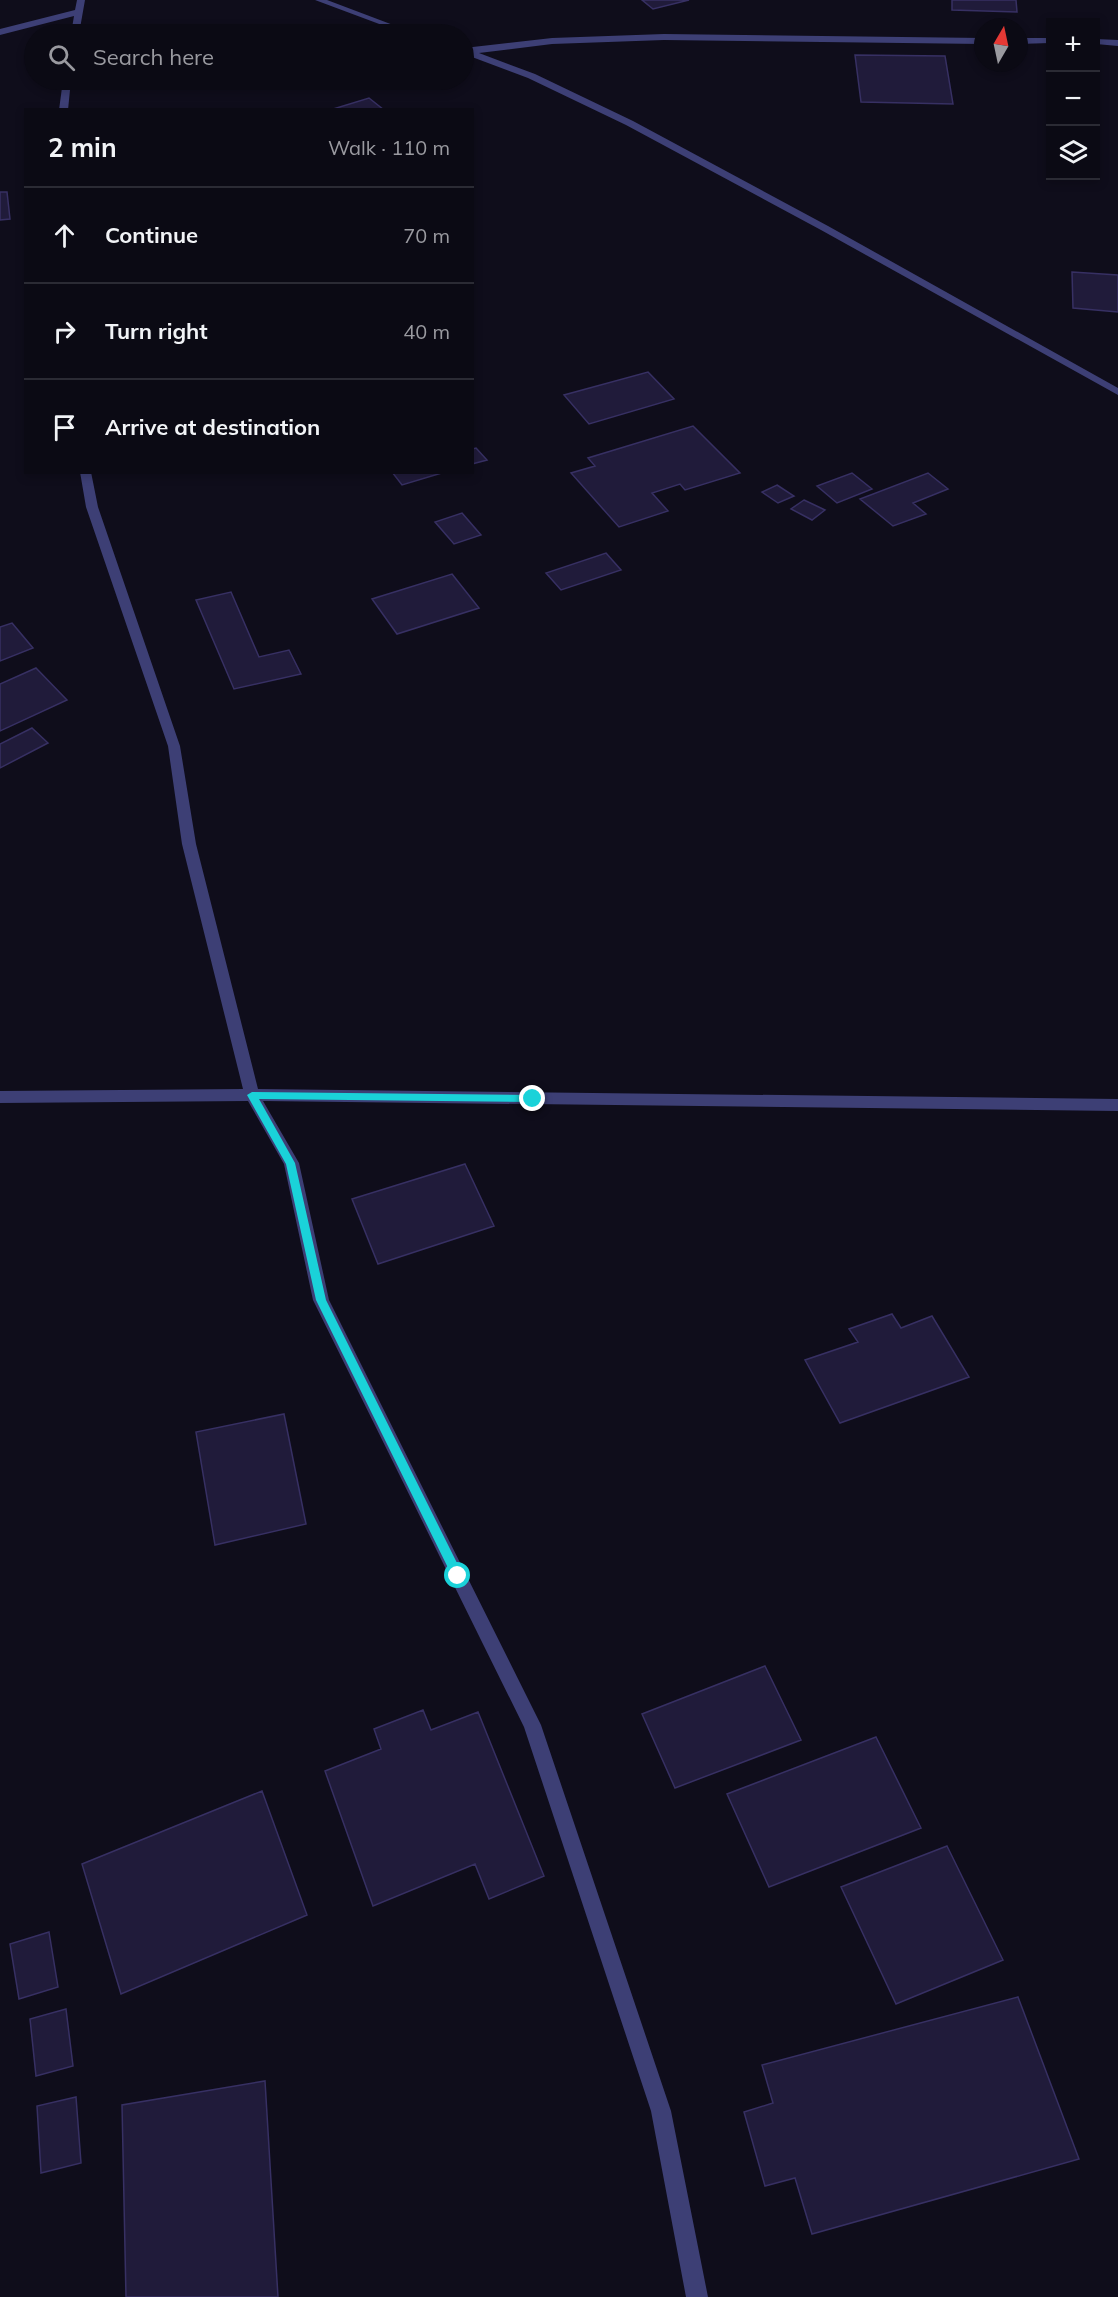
<!DOCTYPE html>
<meta charset="utf-8">
<style>
:root{--surface:#0b0a14;--page:#14131d;--text:#f1f3f6;--muted:#9a9aa0;--line:#2b2b34}
body{margin:0;font-family:Mulish,sans-serif;background:var(--page);color:var(--text)}
.controls{position:absolute;right:18px;top:18px;display:grid;overflow:hidden;border-radius:0px;box-shadow:0 3px 9px #0003}
.controls button{width:54px;height:54px;display:grid;place-items:center;padding:0;border:0;border-bottom:2px solid var(--line);background:var(--surface);color:var(--text);font:30px sans-serif}
.compass{position:absolute;left:974px;top:18px;width:54px;height:54px;border-radius:50%;background:var(--surface);box-shadow:0 3px 9px #0003;rotate:9deg}
.stop{position:absolute;width:18px;height:18px;margin:-14px;border:4px solid #1ad2d9;border-radius:50%;background:#fff}
.stop.end{background:#1ad2d9;border-color:#fff;box-shadow:0 2px 6px #0008}
.list{margin:0;padding:0;list-style:none}
h2{display:flex;justify-content:space-between;align-items:center;height:78px;margin:0;padding:0 24px;font-size:26px}
h2 small{font-size:20px;font-weight:400;color:var(--muted)}
.list li{display:grid;grid-template-columns:39px 1fr auto;gap:18px;align-items:center;box-sizing:border-box;height:96px;padding:0 24px;border-top:2px solid var(--line)}
.list b{display:block;font-size:22px;white-space:nowrap}
.list em{font-size:20px;font-style:normal;color:var(--muted)}
.icon{flex:none;width:33px;height:33px;fill:none;stroke:currentColor;stroke-width:2;stroke-linecap:round;stroke-linejoin:round}
.map{position:relative;flex:none;width:1118px;height:2297px;overflow:hidden}
.search{position:absolute;background:var(--surface);box-shadow:0 3px 9px #0003;left:24px;top:24px;width:450px;height:66px;display:flex;align-items:center;gap:15px;box-sizing:border-box;padding:0 21px;border-radius:33px;color:var(--muted);font-size:22px}
.panel{position:absolute;background:var(--surface);box-shadow:0 3px 9px #0003;left:24px;top:108px;width:450px;height:366px;border-radius:0px}
.map>svg:first-child{display:block}
.building{fill:#201b3a;stroke:#373063;stroke-width:1.5}
.lines{fill:none;stroke-linecap:round;stroke-linejoin:round}
.minor{fill:#3d3f75;fill-rule:evenodd}
.route{fill:#1ad2d9}
</style>
<div class="map">
<svg width="1118" height="2297" viewBox="0 0 1118 2297">
<rect width="100%" height="100%" fill="#0f0d1b"/>
<path class="building" d="M642,0H689L653,9Z
M952,0H1016L1017,12L952,10Z
M855,55L945,56L953,104L861,102Z
M369,98L384,110H330Z
M0,192H7L10,219L0,220Z
M1072,272L1118,275V312L1073,308Z
M648,372L674,399L589,424L564,395Z
M693,426L740,473L685,490L680,484L652,493L668,511L619,527L571,473L595,466L588,458Z
M476,448L487,460L472,464V449Z
M392,472H445L402,485Z
M852,473L872,489L837,503L817,486Z
M928,473L948,489L913,503L926,514L893,526L860,499Z
M777,485L794,496L778,503L762,492Z
M804,500L825,510L812,520L791,509Z
M462,513L481,535L454,544L435,522Z
M606,553L621,570L561,590L546,573Z
M452,574L479,608L397,634L372,599Z
M231,592L259,657L289,650L301,674L234,689L196,600Z
M12,623L33,648L0,661V627Z
M36,668L67,700L0,731V684Z
M32,728L48,743L0,768V744Z
M465,1164L494,1226L378,1264L352,1199Z
M892,1314L901,1328L932,1316L969,1377L840,1423L805,1360L858,1342L849,1329Z
M284,1414L306,1524L215,1545L196,1432Z
M765,1666L801,1740L675,1788L642,1714Z
M423,1710L431,1730L478,1712L544,1876L489,1899L475,1864L373,1906L325,1771L381,1749L374,1729Z
M876,1737L921,1828L769,1887L727,1794Z
M262,1791L307,1915L121,1994L82,1864Z
M947,1846L1003,1960L896,2004L841,1887Z
M49,1932L58,1987L19,1999L10,1944Z
M1018,1997L1079,2159L812,2234L795,2178L765,2186L744,2112L773,2103L762,2065Z
M66,2009L73,2066L36,2076L30,2019Z
M265,2081L278,2297H126L122,2105Z
M76,2097L81,2163L41,2173L37,2106Z"/>
<g class="lines">
<path class="minor" d="M77,0H85L79,34H71L74,16L0,35V29L75,10Z
M315,0H327L417,34H406Z
M664,34L983,38V44L664,40L552,44L479,53L535,74L633,121L828,226L1118,388V395L821,230L626,125L528,78L464,54V48L552,38Z
M1019,38H1050V43L1019,44Z
M1096,39L1118,40V46L1096,44Z
M63,80H71L68,110H59Z
M80,472H91L98,507L180,746L196,844L258,1089L1118,1099V1111L263,1101L299,1163L329,1300L541,1725L671,2111L708,2297H686L651,2111L524,1727L313,1300L284,1164L248,1101L0,1103V1091L243,1089L182,844L168,746L86,507Z"/>
</g>
<path class="route" d="M252,1092L533,1095L538,1099L533,1102L259,1099L295,1163L326,1300L462,1573V1580H454L316,1300L286,1164L247,1095Z"/>
</svg>
<div class="controls">
<button>+</button>
<button>−</button>
<button><svg class="icon" aria-label="layers" viewBox="0 0 24 24"><path d="M12 4l9 5-9 5-9-5zM3 14l9 5 9-5"/></svg></button>
</div>
<svg class="compass" viewBox="-18 -18 36 36"><path d="M0-13l5 13h-10z" fill="#e53935"/><path d="M0 13l5-13h-10z" fill="#9a9aa0"/></svg>
<div class="stop" style="left:458px;top:1576px"></div>
<div class="stop end" style="left:533px;top:1099px"></div>
<div class="search"><svg class="icon" aria-label="search" viewBox="0 0 24 24"><circle cx="10" cy="10" r="6"/><path d="M15 15l6 6"/></svg>Search here</div>
<section class="panel">
<h2>2 min<small>Walk · 110 m</small></h2>
<ul class="list">
<li><svg class="icon" aria-label="ahead" viewBox="0 0 24 24"><path d="M12 20V5M6 11l6-6 6 6"/></svg><div><b>Continue</b></div><em>70 m</em></li>
<li><svg class="icon" aria-label="right" viewBox="0 0 24 24"><path d="M7 20v-9h11M14 6l5 5-5 5"/></svg><div><b>Turn right</b></div><em>40 m</em></li>
<li><svg class="icon" aria-label="arrive" viewBox="0 0 24 24"><path d="M6 21V4h12l-3 4 3 4H6"/></svg><div><b>Arrive at destination</b></div></li>
</ul>
</section>
</div>
